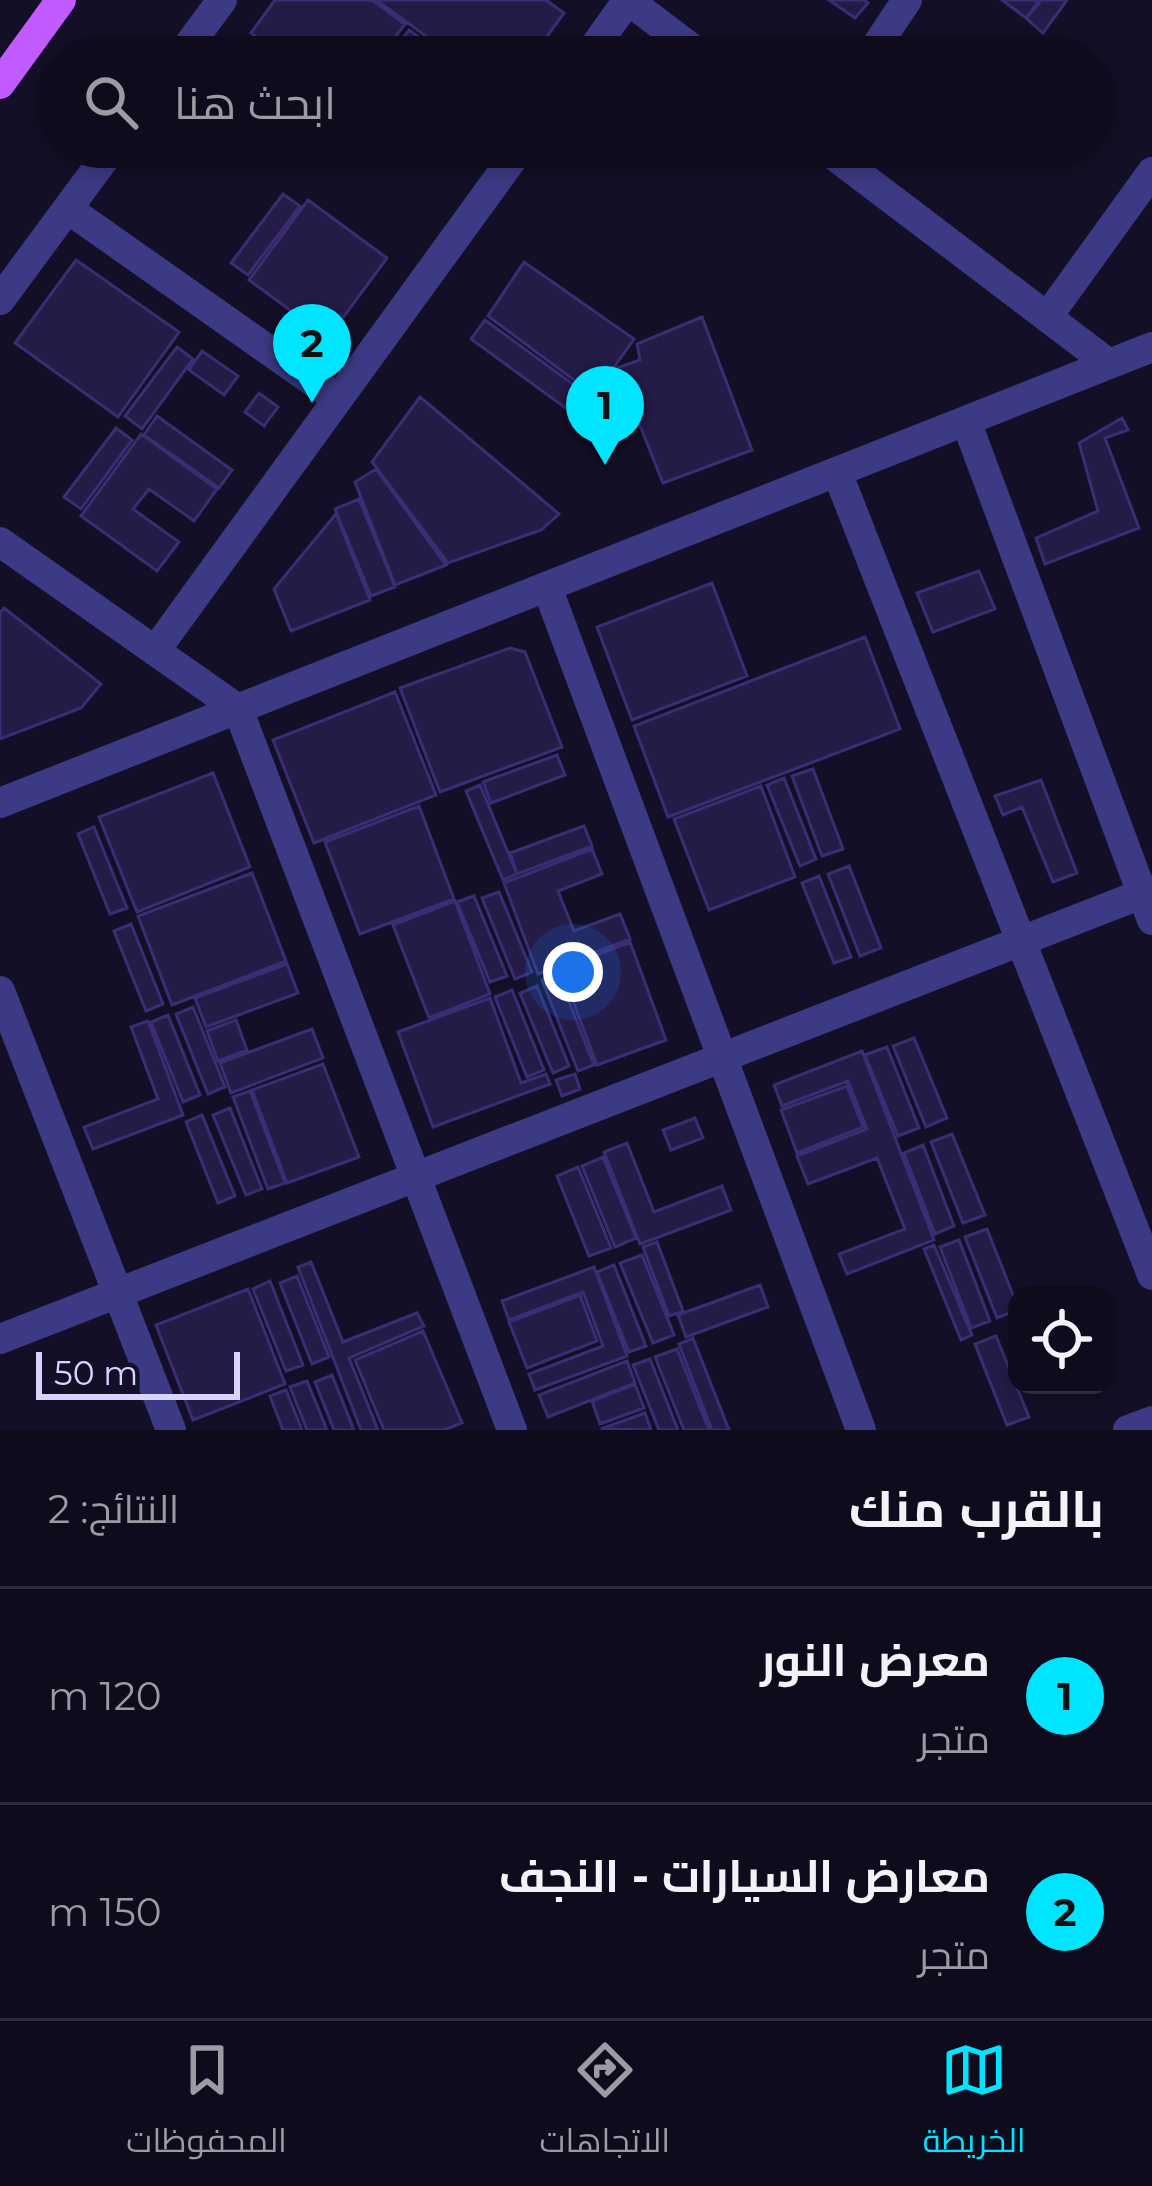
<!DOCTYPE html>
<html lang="ar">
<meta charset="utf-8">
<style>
:root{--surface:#0e0b1c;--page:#171425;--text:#f1f3f6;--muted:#9b9ba3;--line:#2e2b3b;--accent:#00e5ff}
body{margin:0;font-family:Montserrat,Cairo,sans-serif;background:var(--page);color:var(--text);direction:rtl}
.controls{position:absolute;right:36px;bottom:36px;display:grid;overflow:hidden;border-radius:24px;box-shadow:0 6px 18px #0003}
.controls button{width:108px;height:108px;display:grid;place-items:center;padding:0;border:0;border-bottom:3px solid var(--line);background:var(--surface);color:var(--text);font:60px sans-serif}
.scale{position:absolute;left:36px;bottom:30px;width:204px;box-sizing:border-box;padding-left:12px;border:6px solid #d9d4ff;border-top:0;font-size:33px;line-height:42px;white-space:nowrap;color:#d9d4ff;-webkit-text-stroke:9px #130f26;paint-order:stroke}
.you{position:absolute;left:573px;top:972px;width:42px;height:42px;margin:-30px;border:9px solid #fff;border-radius:50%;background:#1a73e8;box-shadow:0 0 0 18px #1a73e833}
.badge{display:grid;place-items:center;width:78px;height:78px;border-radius:50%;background:var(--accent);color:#111;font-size:39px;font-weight:700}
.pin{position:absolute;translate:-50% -99px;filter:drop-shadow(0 3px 6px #0008)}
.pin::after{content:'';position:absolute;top:63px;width:42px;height:36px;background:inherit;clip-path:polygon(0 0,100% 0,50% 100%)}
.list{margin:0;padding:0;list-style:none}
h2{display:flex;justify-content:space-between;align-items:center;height:156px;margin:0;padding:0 48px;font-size:51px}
h2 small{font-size:39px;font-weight:400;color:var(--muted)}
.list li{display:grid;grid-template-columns:78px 1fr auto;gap:36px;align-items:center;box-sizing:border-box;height:216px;padding:0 48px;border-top:3px solid var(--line)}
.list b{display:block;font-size:45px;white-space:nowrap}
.list p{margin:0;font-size:39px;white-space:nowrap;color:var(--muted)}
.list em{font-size:39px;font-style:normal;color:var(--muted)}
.icon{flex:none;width:66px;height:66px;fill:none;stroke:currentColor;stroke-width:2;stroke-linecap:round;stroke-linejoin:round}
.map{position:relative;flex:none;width:1152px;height:1430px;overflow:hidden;direction:ltr}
.search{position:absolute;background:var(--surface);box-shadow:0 6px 18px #0003;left:36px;right:36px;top:36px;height:132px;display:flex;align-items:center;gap:30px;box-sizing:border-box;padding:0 42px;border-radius:66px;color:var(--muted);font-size:45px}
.sheet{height:588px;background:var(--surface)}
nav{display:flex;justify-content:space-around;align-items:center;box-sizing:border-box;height:168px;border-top:3px solid var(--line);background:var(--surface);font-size:33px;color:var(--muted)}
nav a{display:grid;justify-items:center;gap:6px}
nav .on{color:var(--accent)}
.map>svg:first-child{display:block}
.building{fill:#241b47;stroke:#3b2d73;stroke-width:3}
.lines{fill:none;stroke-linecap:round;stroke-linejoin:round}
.minor{stroke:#3d3a85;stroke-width:30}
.primary{stroke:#c25bff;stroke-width:30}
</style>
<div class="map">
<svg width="1152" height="1430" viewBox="0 0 1152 1430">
<rect width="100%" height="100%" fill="#130f26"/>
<path class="building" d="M275,0H372L405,24L380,57H285L251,33Z
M376,0H546L564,13L532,57H455Z
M829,0H864L868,3L855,18Z
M1002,0H1035L1039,3L1026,18Z
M1040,0H1067L1043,33L1026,18Z
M409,30L426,42L415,57H389Z
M242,147H280L281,148L268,166Z
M283,194L300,206L248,275L231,263Z
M308,200L387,258L328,338L249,280Z
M76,260L179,332L118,417L15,343Z
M524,262L634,339L594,395L488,316Z
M702,317L752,450L663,483L617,368L640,360L637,344Z
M485,320L585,393L571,412L471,339Z
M177,347L193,359L142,429L125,416Z
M202,351L238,376L224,395L189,370Z
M610,384L625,402L597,424L578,409L586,397L595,402Z
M259,393L278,407L264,426L245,412Z
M420,397L559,514L541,530L448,563L372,462Z
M157,416L232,470L219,488L144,435Z
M1122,418L1128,430L1105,438L1139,528L1045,564L1036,538L1098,511L1079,443Z
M116,428L132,440L81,509L64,497Z
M141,434L217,489L194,521L149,489L133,509L179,542L157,571L81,516Z
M376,469L446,565L395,585L355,482Z
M359,499L395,587L371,596L335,509Z
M336,514L370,600L291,631L274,589Z
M979,571L995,609L933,632L917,593Z
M712,583L747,676L632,720L597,627Z
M4,608L101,684L81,708L0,739V613Z
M865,637L900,729L668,817L634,726Z
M510,648L525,652L562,747L440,792L400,688Z
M395,692L436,795L314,843L273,740Z
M557,755L565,775L491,803L483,782Z
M813,769L843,849L822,856L792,776Z
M213,773L250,867L137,912L99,817Z
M784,778L816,859L800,866L767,785Z
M1041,780L1077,873L1053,882L1022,807L1003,815L995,796Z
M480,785L517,874L503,880L466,791Z
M761,786L795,877L709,910L674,819Z
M419,806L454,899L360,934L325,842Z
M584,826L592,846L517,874L510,853Z
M94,827L127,908L110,914L78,834Z
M592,849L602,874L558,891L574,931L620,914L630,939L538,974L504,883Z
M849,866L881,948L860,956L828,874Z
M252,873L286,961L172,1005L138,916Z
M819,876L851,957L834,963L802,883Z
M499,892L532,972L515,979L482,898Z
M474,896L507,976L490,982L457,902Z
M455,901L490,994L429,1018L393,925Z
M131,924L163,1004L146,1011L114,931Z
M630,942L666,1040L597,1065L561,969Z
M287,964L298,993L206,1027L195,998Z
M558,974L594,1065L578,1071L542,980Z
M537,986L569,1066L553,1073L520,993Z
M512,990L544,1070L527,1077L495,997Z
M490,998L521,1083L546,1074L550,1084L433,1127L398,1032Z
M193,1007L225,1087L208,1094L176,1014Z
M168,1015L200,1095L183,1102L151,1022Z
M236,1020L247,1050L218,1061L207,1031Z
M148,1021L183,1115L93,1149L84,1127L158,1099L131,1027Z
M312,1029L323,1058L231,1093L220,1063Z
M914,1038L947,1118L926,1127L893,1046Z
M887,1047L919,1128L898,1136L865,1055Z
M862,1051L934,1240L847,1274L839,1254L905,1229L877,1158L808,1184L797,1156L867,1129L848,1081L782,1106L774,1085Z
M323,1064L359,1157L287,1183L252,1090Z
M575,1074L580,1089L562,1096L556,1080Z
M847,1086L863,1127L797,1153L781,1110Z
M250,1091L285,1183L268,1189L233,1097Z
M230,1108L262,1189L246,1195L213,1115Z
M202,1115L235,1196L218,1203L186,1122Z
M695,1118L703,1138L671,1150L663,1130Z
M952,1134L985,1215L963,1223L931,1142Z
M627,1143L654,1212L722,1186L731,1210L640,1244L604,1152Z
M923,1145L954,1226L935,1234L904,1153Z
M603,1157L636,1238L615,1247L582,1166Z
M578,1167L611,1248L589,1256L557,1176Z
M987,1229L1017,1305V1310L997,1318L965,1237Z
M959,1240L990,1321L971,1328L940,1247Z
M657,1242L683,1311L669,1316L643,1247Z
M934,1245L972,1335L961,1340L924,1249Z
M642,1255L674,1335L653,1343L620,1263Z
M311,1262L343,1342L417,1313L424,1326L349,1358L378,1430H361L298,1267Z
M614,1265L646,1346L629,1352L597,1272Z
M594,1267L627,1356L535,1390L529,1374L603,1346L583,1292L509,1320L502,1301Z
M297,1276L329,1357L312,1364L280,1283Z
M270,1281L303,1365L286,1371L253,1289Z
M760,1285L768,1307L686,1337L678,1315Z
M248,1289L285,1384L193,1420L156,1325Z
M580,1295L597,1341L527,1368L509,1322Z
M423,1331L462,1423L444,1430H384L355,1360Z
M996,1336L1029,1417L1007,1425L975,1344Z
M693,1338L729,1430H712L679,1344Z
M677,1349L709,1430H684L655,1357Z
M650,1359L678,1430H659L633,1365Z
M627,1361L635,1383L548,1417L539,1395Z
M332,1375L354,1430H334L315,1382Z
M307,1381L327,1430H307L290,1387Z
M635,1384L644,1408L600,1424L592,1401Z
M286,1390L302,1430H283L270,1396Z
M645,1413L651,1430L601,1429Z"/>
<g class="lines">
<path class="minor" d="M628,0L703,57
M180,57L222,0
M587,57L628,0
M869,57L907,0
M823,147L1109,364
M68,209L338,399
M0,300L113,147
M1048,316L1152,172
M966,421L1152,920
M837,472L1152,1275
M0,542L238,709L512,1430
M547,587L861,1430
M155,651L521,147
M0,803L1152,347
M0,991L171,1430
M0,1339L1152,890
M1128,1430L1152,1421"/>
<path class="primary" d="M0,84L61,0"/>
</g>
</svg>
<div class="controls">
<button><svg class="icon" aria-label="locate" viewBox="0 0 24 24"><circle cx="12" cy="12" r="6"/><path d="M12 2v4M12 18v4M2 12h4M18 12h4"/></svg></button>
</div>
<div class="scale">50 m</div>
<div class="you"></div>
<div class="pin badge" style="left:605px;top:465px">1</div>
<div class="pin badge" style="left:312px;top:403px">2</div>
<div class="search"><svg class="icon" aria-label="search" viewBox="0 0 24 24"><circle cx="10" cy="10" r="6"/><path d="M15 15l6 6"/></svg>ابحث هنا</div>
</div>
<section class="sheet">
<h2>بالقرب منك<small>النتائج: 2</small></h2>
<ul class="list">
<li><span class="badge">1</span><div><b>معرض النور</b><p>متجر</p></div><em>120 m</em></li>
<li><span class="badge">2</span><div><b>معارض السيارات - النجف</b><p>متجر</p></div><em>150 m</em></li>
</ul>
</section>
<nav>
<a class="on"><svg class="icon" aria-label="map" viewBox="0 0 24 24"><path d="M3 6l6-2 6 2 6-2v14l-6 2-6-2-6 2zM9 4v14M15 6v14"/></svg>الخريطة</a>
<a><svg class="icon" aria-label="directions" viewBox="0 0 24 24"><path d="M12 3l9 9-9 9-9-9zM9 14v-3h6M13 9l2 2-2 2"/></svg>الاتجاهات</a>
<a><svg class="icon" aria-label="saved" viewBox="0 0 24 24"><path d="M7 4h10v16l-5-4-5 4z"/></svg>المحفوظات</a>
</nav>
